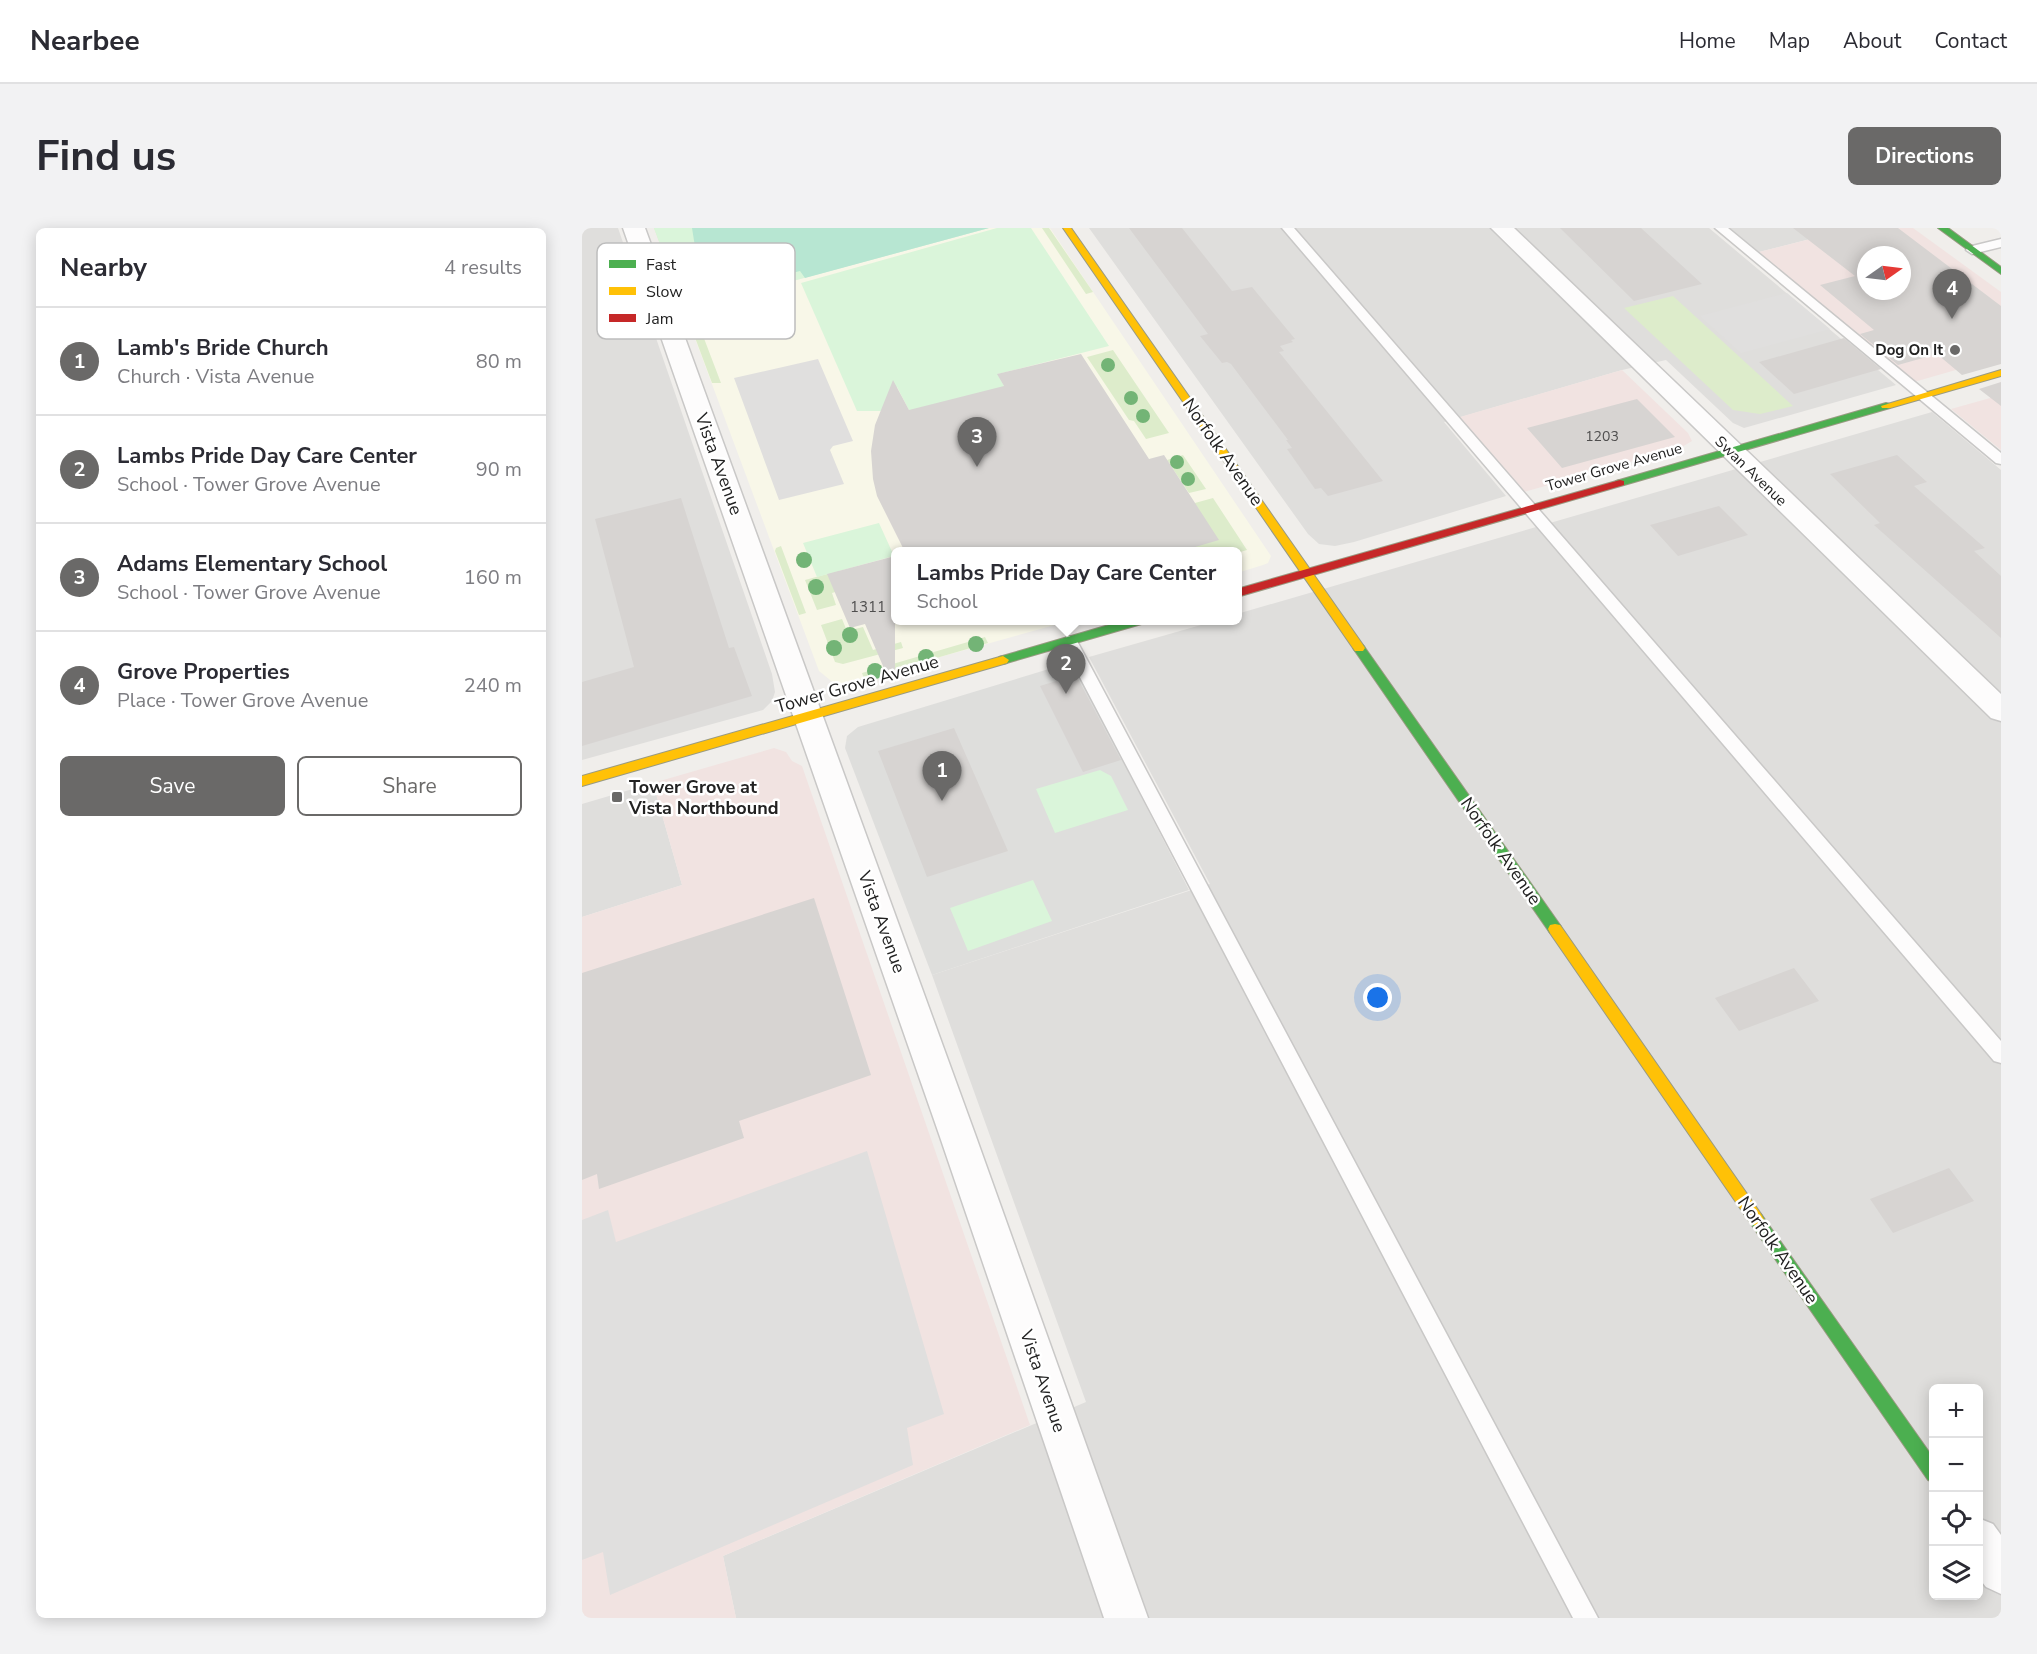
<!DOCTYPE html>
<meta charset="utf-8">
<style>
:root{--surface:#fff;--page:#f2f2f3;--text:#2b2b33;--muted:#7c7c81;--line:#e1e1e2;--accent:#6a6968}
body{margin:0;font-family:"Nunito Sans",sans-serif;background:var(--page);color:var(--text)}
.controls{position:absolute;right:18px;bottom:18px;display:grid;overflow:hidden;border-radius:9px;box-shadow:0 3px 15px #0003}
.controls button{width:54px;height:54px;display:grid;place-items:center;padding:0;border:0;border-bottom:2px solid var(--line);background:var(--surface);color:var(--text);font:30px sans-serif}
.compass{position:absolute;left:1275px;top:18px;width:54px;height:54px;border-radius:50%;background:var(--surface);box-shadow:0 3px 15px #0003;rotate:76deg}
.you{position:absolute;left:796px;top:770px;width:21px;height:21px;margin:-15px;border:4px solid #fff;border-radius:50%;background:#1a73e8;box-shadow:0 0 0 9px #1a73e833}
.badge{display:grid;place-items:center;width:39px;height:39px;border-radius:50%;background:var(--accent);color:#fff;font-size:20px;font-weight:700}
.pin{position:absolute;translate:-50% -50px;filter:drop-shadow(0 2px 3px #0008)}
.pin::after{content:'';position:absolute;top:32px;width:21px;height:18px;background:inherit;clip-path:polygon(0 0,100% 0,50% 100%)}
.popup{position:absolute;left:309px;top:319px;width:351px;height:78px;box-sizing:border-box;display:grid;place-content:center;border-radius:9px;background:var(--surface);filter:drop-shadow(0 2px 4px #0005);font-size:20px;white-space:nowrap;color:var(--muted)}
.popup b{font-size:22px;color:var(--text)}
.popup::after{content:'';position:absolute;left:50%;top:100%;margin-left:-12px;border:12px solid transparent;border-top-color:var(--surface)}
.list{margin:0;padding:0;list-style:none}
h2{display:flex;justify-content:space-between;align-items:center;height:78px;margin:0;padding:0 24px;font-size:26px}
h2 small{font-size:20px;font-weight:400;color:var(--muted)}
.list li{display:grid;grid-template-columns:39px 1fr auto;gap:18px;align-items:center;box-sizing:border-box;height:108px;padding:0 24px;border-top:2px solid var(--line)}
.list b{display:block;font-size:22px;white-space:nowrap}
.list p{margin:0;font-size:20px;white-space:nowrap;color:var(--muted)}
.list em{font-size:20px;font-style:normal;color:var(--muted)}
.actions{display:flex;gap:12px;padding:18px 24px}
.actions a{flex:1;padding:14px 0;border:2px solid var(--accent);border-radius:9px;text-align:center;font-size:21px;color:var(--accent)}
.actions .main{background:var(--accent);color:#fff}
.icon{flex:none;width:33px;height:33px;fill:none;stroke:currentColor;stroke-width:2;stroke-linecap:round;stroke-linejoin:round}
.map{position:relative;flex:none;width:1419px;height:1390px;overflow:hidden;border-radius:9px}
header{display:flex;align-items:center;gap:36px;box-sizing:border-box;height:84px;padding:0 30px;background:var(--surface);border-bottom:2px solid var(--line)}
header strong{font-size:28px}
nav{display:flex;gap:33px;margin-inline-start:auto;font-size:21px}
.intro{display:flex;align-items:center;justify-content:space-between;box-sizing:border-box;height:144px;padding:0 36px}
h1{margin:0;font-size:42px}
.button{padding:15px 27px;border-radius:9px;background:var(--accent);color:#fff;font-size:21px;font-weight:700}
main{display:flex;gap:36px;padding:0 36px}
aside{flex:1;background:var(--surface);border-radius:9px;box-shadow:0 3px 15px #0003}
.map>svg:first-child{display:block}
.residential{fill:#dfdedc;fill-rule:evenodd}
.commercial{fill:#f1e3e1;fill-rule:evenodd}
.education{fill:#f8f7e8}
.religious{fill:#dededc}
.grass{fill:#ddeccb}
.park{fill:#daf5da}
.pitch{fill:#b7e6d2}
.parking{fill:#e0dfde}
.building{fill:#d7d4d2;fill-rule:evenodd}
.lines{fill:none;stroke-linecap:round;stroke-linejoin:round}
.lane-casing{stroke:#c9c8c7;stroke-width:3}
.street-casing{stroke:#c9c8c7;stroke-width:3}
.fast-casing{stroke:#999a82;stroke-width:2}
.slow-casing{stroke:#999a82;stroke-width:2}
.jam-casing{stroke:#999a82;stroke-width:2}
.lane{fill:#fdfcfc;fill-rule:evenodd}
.street{fill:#fdfcfc;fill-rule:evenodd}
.fast{fill:#4caf50;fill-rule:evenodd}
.slow{fill:#ffc107;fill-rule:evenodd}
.jam{fill:#c62828;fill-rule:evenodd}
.tree{fill:#73b476}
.poi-dot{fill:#6a6968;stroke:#fff;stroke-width:2}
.labels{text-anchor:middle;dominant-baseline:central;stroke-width:5;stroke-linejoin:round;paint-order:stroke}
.far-number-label{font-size:14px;fill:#4f4e4e}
.far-poi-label{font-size:15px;font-weight:bold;fill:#222;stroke:#fff;text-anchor:end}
.far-street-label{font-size:15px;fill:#222;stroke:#fff}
.number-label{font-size:15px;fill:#4f4e4e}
.street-label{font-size:18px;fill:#222;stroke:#fff}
.poi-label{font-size:18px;font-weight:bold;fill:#222;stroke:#fff;text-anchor:start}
.key{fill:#fff;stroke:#bdbdbd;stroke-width:1.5}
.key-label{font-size:16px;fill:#222}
</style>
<header>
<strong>Nearbee</strong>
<nav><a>Home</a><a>Map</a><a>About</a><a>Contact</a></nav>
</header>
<div class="intro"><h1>Find us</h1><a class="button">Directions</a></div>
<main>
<aside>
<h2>Nearby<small>4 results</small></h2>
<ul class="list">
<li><span class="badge">1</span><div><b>Lamb's Bride Church</b><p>Church · Vista Avenue</p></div><em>80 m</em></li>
<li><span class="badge">2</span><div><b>Lambs Pride Day Care Center</b><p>School · Tower Grove Avenue</p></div><em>90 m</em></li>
<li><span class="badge">3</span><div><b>Adams Elementary School</b><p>School · Tower Grove Avenue</p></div><em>160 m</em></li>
<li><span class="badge">4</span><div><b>Grove Properties</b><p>Place · Tower Grove Avenue</p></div><em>240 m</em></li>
</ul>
<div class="actions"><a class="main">Save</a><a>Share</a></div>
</aside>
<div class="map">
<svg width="1419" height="1390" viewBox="0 0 1419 1390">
<rect width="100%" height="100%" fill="#f0eeeb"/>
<path class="residential" d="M0,0H36L190,446L193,464L190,473L181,482L0,532Z
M507,0H1127L1314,157L1162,200L1151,195L1084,132L1040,142L862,194L924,268L772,314L753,318L737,316L726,306Z
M1148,0H1271L1177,24Z
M1350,184L1419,242V1390H154L141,1328L504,1174L350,747L628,656L507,429L633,393L655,392V386ZM1352,1160H1396V1368H1352Z
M71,555L100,657L0,689V576Z"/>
<path class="commercial" d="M1272,0H1331L1419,64V129L1332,154L1177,24ZM1284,27H1320V63H1284Z
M1040,142L1106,205L1110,213L1100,219L942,264L878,189Z
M1419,167V222L1369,181Z
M192,520L204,524L210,533L220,538L448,1197L141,1328L154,1390H0V689L100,657L71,555Z"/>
<path class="education" d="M407,0H468L689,328L686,335L681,337L655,345V324H313V392L487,393L261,456H253L237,443L99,73L115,69L134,71L196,57Z"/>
<path class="religious" d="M490,434L607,662L350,747L263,520L265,508L276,499Z"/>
<path class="grass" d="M72,0H80L139,155H130Z
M460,0H467L511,64L504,66Z
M1091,68L1211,178L1178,186L1151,182L1042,80Z
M531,122L587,205L564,211L552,193L547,192L505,129Z
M601,227L624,261L607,265L585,232Z
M631,270L665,322L655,325L596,324L613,275Z
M199,318L224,385L217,387L193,323L194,320Z
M256,343L263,361L250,365L254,377L235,382L223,352Z
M260,391L265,403L281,399L291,422L319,414L321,420L261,436L253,434L239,397Z
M403,409L406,415L282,451L280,445Z"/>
<path class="park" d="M72,0H407L196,57L134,71L115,69L99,73Z
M415,0H449L527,118L416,146L424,162L329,186L315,159L299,183H275L219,55Z
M297,295L312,328L235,349L221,315Z
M518,542L529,548L546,582L473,605L454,561Z
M451,652L470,693L386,723L368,680Z"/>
<path class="pitch" d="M110,0H407L223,50L218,43L152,60L136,56L128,22L114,25Z"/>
<path class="parking" d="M1205,65L1248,101L1159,125L1118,88Z
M236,131L271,213L251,218L248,222L262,256L197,272L152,150Z
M285,923L362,1186L325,1200L331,1237L28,1367L21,1324L0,1332V992L26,982L34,1014Z"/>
<path class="building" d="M547,0H600L650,63L670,59L713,111L709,112L711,114L698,118L702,123L697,124L801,253L746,268L739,260L733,261L705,221L710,220L704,212H706L649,136L645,134L640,135L618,108L626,106Z
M978,0H1059L1120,56L1052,73Z
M1211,0H1316L1419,78V136L1380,147L1355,126L1316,137L1278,106L1292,102L1238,57L1273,48ZM1284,27H1320V63H1284Z
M1262,110L1299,141L1212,166L1177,134Z
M499,126L567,231L582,227L637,312L596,324H323L295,268L291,251L289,223L293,197L311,152L327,182L422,158L415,146Z
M1419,154V178L1397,161Z
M1055,171L1093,209L980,240L945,200Z
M1315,227L1345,254L1332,258L1403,320L1392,323L1419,348V410L1292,297L1298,295L1248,246Z
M99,270L147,420L152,419L170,468L0,518V454L52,439L13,291Z
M1137,278L1166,307L1096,328L1068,297Z
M313,328V450L307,452L283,396L268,400L245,346Z
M494,447L539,532L501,544L458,458Z
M372,500L426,623L345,649L296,523Z
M232,670L289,847L157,893L162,910L17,961L15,946L0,952V745Z
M1212,740L1237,773L1157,803L1133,770Z
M1367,940L1392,973L1311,1005L1288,971Z"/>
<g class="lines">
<defs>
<path id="lane" d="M700,0H712L1419,813V835L1412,833Z
M1133,0H1146L1419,225V236L1414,235Z
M1419,11V19L1390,26L1384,22L1386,19Z
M487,408L495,413L1016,1390H991L479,413Z"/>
<path id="street" d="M41,0H63L393,906L566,1390H522L357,906Z
M909,0H932L1419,466V493L1409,490Z
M1396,1290L1411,1296L1419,1307V1366L1404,1359L1396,1349Z"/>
<path id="fast" d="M1356,0H1366L1419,39V46Z
M1304,175L1308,176V180L1042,257H1034L1033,255L1034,253Z
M544,392H564L563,395L421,436L415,432L417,429Z
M777,416L781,417L978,697L980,701L978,705H968L773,423L771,420L773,417Z
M1174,984L1179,986L1352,1231V1254L1346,1252L1169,996L1166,991L1169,986Z"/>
<path id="slow" d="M481,0H489L781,417L783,420L781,423H773Z
M1419,142V148L1308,180H1300L1299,178Z
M421,428L427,432L425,435L0,558V548Z
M973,696L978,697L1179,986L1182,991L1179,996L1174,998L1169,996L968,705L966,701L968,697Z"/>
<path id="jam" d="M1038,252L1042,253V257L655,369V361Z"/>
</defs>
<use href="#lane" class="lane-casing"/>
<use href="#street" class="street-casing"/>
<use href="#fast" class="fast-casing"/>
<use href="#slow" class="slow-casing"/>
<use href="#jam" class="jam-casing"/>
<use href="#lane" class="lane"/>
<use href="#street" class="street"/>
<use href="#fast" class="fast"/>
<use href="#slow" class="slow"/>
<use href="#jam" class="jam"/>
</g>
<g class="tree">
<circle cx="526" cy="137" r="7"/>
<circle cx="549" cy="170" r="7"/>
<circle cx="561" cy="188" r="7"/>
<circle cx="595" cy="234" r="7"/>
<circle cx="606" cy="251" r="7"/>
<circle cx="222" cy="332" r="8"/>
<circle cx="234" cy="359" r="8"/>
<circle cx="268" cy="407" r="8"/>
<circle cx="394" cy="416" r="8"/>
<circle cx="252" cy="420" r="8"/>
<circle cx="344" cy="429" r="8"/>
<circle cx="293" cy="443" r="8"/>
</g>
<g class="poi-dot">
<circle cx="1373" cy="122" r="6"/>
<rect x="29" y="563" width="12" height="12" rx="3"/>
</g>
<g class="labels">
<g class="far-number-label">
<text x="1020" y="208">1203</text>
</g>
<g class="far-poi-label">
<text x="1361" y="122">Dog On It</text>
</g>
<g class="far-street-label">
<text transform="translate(1032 239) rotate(-16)">Tower Grove Avenue</text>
<text transform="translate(1169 243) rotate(44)">Swan Avenue</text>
</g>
<g class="number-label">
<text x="286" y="379">1311</text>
</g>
<g class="street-label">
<text transform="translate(641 224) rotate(55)">Norfolk Avenue</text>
<text transform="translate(137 236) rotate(70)">Vista Avenue</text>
<text transform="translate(275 456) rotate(-16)">Tower Grove Avenue</text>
<text transform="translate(919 623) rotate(55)">Norfolk Avenue</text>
<text transform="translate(300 694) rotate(70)">Vista Avenue</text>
<text transform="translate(1196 1022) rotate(55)">Norfolk Avenue</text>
<text transform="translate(461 1153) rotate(71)">Vista Avenue</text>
</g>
<g class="poi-label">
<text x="47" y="559">Tower Grove at<tspan x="47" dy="21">Vista Northbound</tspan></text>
</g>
</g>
<rect x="15" y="15" width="198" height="96" rx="9" class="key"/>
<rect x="27" y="32" width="27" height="8" fill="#4caf50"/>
<rect x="27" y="59" width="27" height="8" fill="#ffc107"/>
<rect x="27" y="86" width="27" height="8" fill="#c62828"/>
<g class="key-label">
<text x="64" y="42">Fast</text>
<text x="64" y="69">Slow</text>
<text x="64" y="96">Jam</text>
</g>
</svg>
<div class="controls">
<button>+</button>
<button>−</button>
<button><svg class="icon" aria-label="locate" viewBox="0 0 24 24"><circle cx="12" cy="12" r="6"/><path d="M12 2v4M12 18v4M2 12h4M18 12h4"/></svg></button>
<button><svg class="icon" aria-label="layers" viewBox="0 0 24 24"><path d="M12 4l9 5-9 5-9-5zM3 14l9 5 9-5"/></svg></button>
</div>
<svg class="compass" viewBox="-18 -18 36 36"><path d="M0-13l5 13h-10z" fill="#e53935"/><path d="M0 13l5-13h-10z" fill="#7c7c81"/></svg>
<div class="you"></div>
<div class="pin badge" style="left:360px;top:573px">1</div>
<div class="pin badge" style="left:484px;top:466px">2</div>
<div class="popup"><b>Lambs Pride Day Care Center</b>School</div>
<div class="pin badge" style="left:395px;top:239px">3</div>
<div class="pin badge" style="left:1370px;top:91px">4</div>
</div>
</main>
